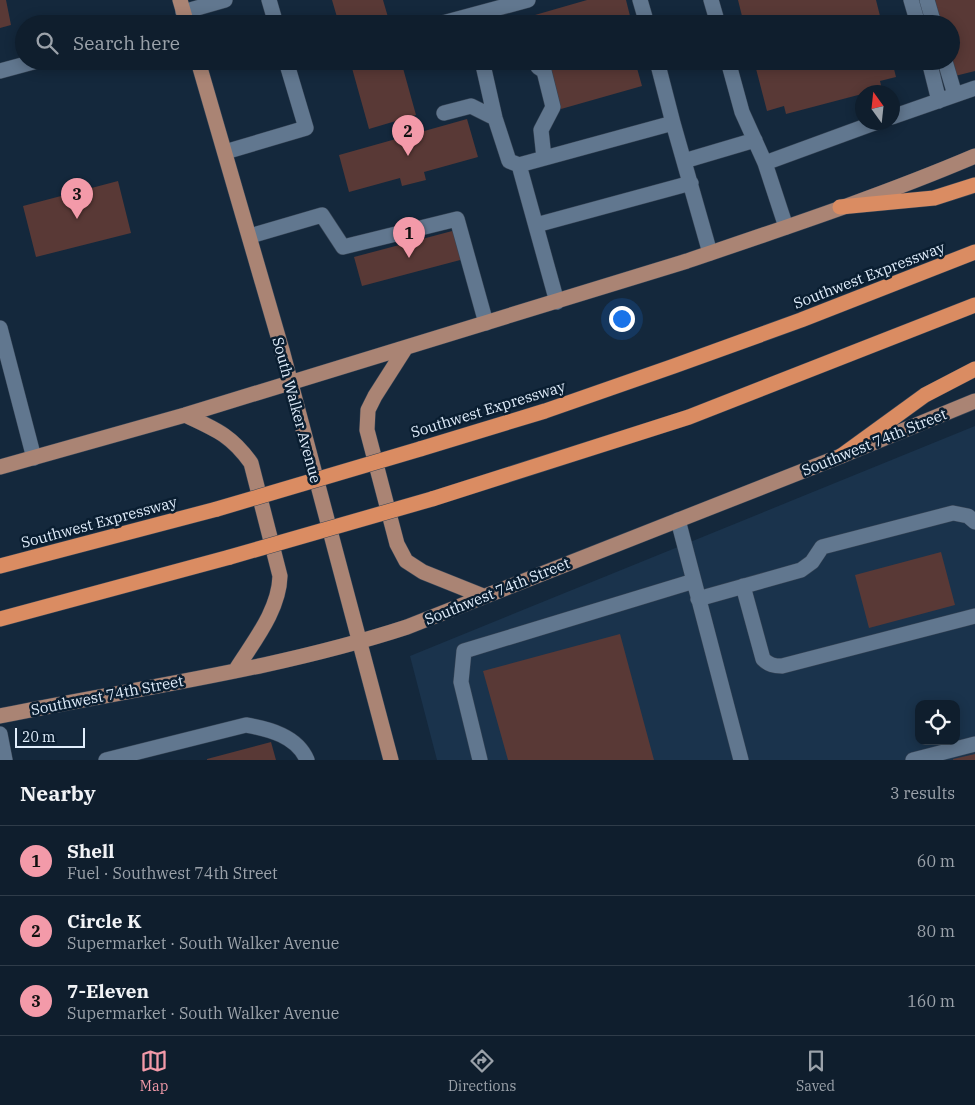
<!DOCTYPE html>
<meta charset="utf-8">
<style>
:root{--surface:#0f1e2d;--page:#182735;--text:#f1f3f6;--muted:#9ba2aa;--line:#2f3c49;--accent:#f39aa9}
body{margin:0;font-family:"IBM Plex Serif",serif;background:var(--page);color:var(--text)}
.controls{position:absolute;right:15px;bottom:15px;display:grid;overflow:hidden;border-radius:10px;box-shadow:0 2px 12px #0003}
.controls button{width:45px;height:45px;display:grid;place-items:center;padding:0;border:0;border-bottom:1px solid var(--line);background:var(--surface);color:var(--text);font:25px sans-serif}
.compass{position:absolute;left:855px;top:85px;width:45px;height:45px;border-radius:50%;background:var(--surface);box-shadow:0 2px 12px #0003;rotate:345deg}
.scale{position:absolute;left:15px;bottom:12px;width:70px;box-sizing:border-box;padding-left:5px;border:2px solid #e1eefc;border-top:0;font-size:14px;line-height:18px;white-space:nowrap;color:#e1eefc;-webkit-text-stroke:4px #0a1e31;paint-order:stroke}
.you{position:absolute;left:621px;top:318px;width:18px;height:18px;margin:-12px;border:4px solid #fff;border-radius:50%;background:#1a73e8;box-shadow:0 0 0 8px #1a73e833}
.badge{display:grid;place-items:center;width:32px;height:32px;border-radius:50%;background:var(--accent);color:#111;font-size:16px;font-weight:700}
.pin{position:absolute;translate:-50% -41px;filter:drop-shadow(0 1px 2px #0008)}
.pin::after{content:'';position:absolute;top:26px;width:18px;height:15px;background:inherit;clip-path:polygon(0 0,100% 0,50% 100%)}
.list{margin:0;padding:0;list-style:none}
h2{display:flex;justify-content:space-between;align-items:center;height:65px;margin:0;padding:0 20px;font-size:21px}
h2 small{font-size:16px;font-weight:400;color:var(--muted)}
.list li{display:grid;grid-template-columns:32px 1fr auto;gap:15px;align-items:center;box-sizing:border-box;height:70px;padding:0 20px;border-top:1px solid var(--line)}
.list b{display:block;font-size:19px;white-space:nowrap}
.list p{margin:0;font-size:16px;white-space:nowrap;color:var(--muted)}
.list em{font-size:16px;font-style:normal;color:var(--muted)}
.icon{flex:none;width:28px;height:28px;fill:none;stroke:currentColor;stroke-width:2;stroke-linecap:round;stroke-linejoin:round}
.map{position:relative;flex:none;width:975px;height:760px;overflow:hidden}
.search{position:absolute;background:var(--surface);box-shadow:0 2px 12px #0003;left:15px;right:15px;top:15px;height:55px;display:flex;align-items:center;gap:12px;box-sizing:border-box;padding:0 18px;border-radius:28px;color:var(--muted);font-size:19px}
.sheet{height:275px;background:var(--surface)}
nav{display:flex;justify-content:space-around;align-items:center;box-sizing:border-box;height:70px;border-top:1px solid var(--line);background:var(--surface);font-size:14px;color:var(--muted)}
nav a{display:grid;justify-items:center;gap:2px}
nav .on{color:var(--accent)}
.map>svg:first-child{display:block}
.built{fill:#1a334c;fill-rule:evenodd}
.building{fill:#593936}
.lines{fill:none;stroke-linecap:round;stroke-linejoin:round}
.minor-casing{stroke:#374556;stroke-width:16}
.major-casing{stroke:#374556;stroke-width:16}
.highway-casing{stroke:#374556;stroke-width:16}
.minor{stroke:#61778f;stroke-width:15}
.major{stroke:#aa8474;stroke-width:15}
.highway{stroke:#da8c62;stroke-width:15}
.highway-bridge-casing{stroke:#374556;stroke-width:16;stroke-linecap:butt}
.highway-bridge{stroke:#da8c62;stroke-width:15}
.labels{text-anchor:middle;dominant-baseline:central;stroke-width:5;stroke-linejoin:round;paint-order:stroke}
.street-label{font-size:15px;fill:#e1eefc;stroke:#0a1e31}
</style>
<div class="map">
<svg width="975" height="760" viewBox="0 0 975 760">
<rect width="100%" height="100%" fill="#14283c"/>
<path class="built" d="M975,426V760H437L410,656ZM919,704H956V741H919Z"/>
<path class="building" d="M0,0H6L11,25L0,28Z
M332,0H383L390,24H339Z
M587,0H626L632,24H537L535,15Z
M738,0H876L882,24H744Z
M935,0H975V71L955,76L951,62V24H941Z
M350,61H401L416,115L369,129Z
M548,61H635L642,86L561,109Z
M754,61H892L896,77L880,81L882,89L862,92V94L786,114L784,106L767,111Z
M467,119L478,157L424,172L426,180L402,186L400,178L349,192L339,155Z
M118,181L131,233L36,257L23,206Z
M456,230L464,259L362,286L354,257Z
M941,552L955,605L869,628L855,575Z
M620,634L654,760H508L483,671Z
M271,742L276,760H207V759Z
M975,754V760H953V759Z"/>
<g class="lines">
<defs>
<path id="minor" d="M269,0L276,24
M640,0L647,24
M711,0L718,24
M911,0L918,24
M927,0L934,24
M183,12L225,0
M439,24L528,0
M484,61L483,65L495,118L509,161L519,165
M537,61L538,67L544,71L553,107L541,130L544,158
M657,61L673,123
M728,61L742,112L765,163
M929,61L939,101
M945,61L955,95
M0,71L37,61
M444,113L471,106L495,118
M892,117L975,88
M225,152L306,128L286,61
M684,161L755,140
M536,225L691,183
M786,227L765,163L877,122
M250,236L322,215L343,247L457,219L486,323
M557,302L519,165L673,123L710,253
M0,328L34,458
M678,520L741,760
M743,586L763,659C769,665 774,666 782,666L975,616
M698,599L801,570L812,562L822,547L953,513L968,516L975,522
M0,734L5,760
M106,760L246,725C269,729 297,736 307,760
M480,760L461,682L464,651L694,581
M913,760L975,744"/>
<path id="major" d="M180,0L187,24
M198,61L282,350L391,760
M405,349L375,396L368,410L367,430L397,544L406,561L423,572L483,596
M185,415C215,429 231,435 251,463L280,576C279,611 253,642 235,671
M0,467L185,415L687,261C784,228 881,196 975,156
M0,716C136,688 275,670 407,627L841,456L975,401"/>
<path id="highway" d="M840,207L934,198L975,185
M420,449L545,411L674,366L801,320L975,252
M841,456L925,395L975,369
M432,499L689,417L975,305
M0,566L217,509
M0,619L230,557"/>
</defs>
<use href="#minor" class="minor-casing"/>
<use href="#major" class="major-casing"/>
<use href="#highway" class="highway-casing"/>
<use href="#minor" class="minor"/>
<use href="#major" class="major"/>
<use href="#highway" class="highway"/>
<defs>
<path id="highway-bridge" d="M217,509L420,449
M230,557L432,499"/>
</defs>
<use href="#highway-bridge" class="highway-bridge-casing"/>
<use href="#highway-bridge" class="highway-bridge"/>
</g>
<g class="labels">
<g class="street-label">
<text transform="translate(869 275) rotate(-21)">Southwest Expressway</text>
<text transform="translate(488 409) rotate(-17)">Southwest Expressway</text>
<text transform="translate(297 410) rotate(75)">South Walker Avenue</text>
<text transform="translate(874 442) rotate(-22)">Southwest 74th Street</text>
<text transform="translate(99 522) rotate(-15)">Southwest Expressway</text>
<text transform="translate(497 591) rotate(-22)">Southwest 74th Street</text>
<text transform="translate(107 695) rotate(-11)">Southwest 74th Street</text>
</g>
</g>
</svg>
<div class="controls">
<button><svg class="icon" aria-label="locate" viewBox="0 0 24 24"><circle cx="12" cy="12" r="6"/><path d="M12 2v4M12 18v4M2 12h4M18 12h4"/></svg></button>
</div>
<svg class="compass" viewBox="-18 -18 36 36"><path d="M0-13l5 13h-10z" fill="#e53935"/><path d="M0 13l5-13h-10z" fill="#9ba2aa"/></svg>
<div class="scale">20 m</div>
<div class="you"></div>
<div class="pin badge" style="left:409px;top:258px">1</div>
<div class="pin badge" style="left:408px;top:156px">2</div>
<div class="pin badge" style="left:77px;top:219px">3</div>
<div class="search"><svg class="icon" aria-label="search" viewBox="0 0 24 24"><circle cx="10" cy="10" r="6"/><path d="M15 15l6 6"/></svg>Search here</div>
</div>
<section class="sheet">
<h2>Nearby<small>3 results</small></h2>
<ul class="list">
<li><span class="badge">1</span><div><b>Shell</b><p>Fuel · Southwest 74th Street</p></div><em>60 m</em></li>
<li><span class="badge">2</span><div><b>Circle K</b><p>Supermarket · South Walker Avenue</p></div><em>80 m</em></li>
<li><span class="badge">3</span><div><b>7-Eleven</b><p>Supermarket · South Walker Avenue</p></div><em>160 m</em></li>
</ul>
</section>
<nav>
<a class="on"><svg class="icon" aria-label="map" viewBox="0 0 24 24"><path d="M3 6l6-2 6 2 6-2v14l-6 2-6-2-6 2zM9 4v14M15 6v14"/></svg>Map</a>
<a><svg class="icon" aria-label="directions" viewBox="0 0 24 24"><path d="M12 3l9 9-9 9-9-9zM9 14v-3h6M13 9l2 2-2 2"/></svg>Directions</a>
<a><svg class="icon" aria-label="saved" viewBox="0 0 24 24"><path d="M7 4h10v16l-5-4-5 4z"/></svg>Saved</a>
</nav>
